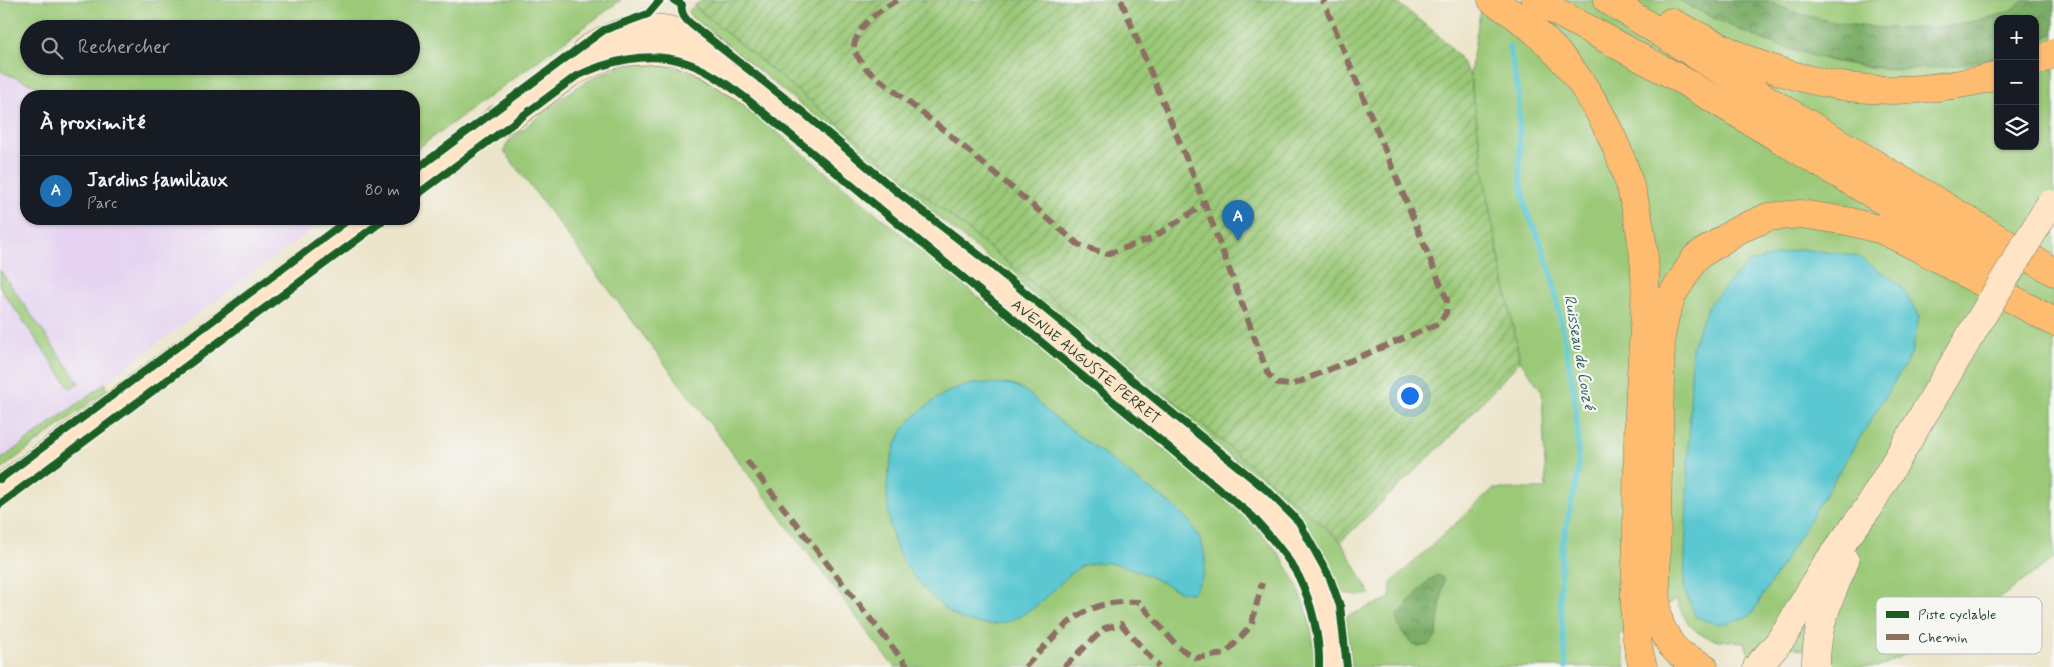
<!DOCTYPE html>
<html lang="fr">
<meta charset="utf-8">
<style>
:root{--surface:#171b24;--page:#242831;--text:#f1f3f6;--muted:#9ea1a6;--line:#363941;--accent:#1f6fb2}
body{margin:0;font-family:Mynerve,sans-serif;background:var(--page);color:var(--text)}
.controls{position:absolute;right:15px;top:15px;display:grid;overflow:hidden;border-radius:10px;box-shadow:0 1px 4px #0004}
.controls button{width:45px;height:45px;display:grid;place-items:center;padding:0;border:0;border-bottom:1px solid var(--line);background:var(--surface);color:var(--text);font:25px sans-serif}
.you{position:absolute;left:1409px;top:395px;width:18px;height:18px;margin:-12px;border:4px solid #fff;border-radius:50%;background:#1a73e8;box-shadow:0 0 0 8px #1a73e833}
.badge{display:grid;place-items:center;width:32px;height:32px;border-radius:50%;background:var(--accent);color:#fff;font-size:16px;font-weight:700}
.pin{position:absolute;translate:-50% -41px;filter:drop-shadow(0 1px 2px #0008)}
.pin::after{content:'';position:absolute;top:26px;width:18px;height:15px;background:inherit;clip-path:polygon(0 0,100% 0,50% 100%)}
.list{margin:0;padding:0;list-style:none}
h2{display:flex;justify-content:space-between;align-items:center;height:65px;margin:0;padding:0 20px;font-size:21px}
h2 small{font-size:16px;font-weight:400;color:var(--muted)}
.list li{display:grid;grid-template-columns:32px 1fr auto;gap:15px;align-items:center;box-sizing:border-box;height:70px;padding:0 20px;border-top:1px solid var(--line)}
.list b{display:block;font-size:19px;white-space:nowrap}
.list p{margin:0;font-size:16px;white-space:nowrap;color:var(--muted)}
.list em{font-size:16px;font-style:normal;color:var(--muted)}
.icon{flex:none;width:28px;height:28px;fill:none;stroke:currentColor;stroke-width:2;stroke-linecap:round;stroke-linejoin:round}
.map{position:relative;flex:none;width:2054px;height:667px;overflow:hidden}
.search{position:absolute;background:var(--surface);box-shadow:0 1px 4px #0004;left:20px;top:20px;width:400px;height:55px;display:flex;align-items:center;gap:12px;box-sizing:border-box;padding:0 18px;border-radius:28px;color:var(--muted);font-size:19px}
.panel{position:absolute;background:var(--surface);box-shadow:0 1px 4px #0004;left:20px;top:90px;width:400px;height:135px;border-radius:20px}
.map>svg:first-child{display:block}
.built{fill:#e5d3f1}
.grass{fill:#9bc978;stroke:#5d8356;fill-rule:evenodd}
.forest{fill:url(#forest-crowns);stroke:#4e754e}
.garden{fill:url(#garden-furrows);stroke:#5d8356}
.water{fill:#5ac7d1;stroke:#3c8282}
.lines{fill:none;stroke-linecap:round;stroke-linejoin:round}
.stream{stroke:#5ac7d1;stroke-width:5.5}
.secondary-casing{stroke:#677869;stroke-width:29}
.highway-casing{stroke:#677869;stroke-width:29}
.secondary{stroke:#ffe4c6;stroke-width:28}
.highway{stroke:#febc70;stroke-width:28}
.secondary-bridge-casing{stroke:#677869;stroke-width:29;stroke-linecap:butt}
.secondary-bridge{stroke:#ffe4c6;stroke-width:28}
.quiet{stroke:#8d6e63;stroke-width:6;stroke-dasharray:12 6;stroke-linecap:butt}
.cycleway-casing{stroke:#f6f6f2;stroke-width:11}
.cycleway{stroke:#1b5e20;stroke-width:8}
.labels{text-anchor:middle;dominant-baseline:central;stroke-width:4.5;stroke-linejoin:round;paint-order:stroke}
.street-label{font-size:15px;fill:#1f3d34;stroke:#f6f6f2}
.water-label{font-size:16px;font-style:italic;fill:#2e605b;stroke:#f6f6f2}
.key{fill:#f6f6f2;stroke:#b6beb9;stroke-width:1}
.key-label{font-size:14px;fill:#1f3d34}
</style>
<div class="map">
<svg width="2054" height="667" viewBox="0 0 2054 667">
<defs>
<pattern id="forest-crowns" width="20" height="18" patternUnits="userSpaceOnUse" patternTransform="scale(1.25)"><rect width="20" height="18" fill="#7cad68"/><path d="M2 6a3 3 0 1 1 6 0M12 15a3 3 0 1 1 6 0" fill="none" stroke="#658e56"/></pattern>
<pattern id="garden-furrows" width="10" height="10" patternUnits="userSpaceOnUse" patternTransform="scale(1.25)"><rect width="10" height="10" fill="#9bc978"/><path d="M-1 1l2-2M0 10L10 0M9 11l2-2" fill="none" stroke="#7ea463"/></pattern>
</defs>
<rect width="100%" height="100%" fill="#f6f6f2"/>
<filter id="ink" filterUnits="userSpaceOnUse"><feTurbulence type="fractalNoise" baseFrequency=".02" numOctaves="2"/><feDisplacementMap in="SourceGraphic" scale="10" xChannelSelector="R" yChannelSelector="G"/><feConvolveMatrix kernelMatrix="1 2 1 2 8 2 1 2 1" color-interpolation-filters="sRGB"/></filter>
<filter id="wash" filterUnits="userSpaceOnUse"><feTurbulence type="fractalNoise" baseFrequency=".0096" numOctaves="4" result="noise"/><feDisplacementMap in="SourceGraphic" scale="20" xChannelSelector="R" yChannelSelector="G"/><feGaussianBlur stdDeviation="1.12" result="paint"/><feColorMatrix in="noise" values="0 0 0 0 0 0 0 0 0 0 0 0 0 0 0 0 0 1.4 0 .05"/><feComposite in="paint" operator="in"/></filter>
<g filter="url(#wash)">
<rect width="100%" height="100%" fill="#ece5cb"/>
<path class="built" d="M0,71L60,96H26V219H326L0,460Z"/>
<path class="grass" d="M0,0H621L414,151V96H60L0,71ZM29,29H411V66H29Z
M1482,0H1679L1766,41L1832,61L1866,67L1905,70L1944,67L1998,56V146H2035V42L2054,33V558L1961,627L1879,667H1830L1829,656L1768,641L1748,653L1745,642C1707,640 1691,639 1676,599L1619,635L1626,667H1351L1346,617L1390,598L1391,583L1493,489H1546L1542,391L1520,361L1488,202L1470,75Z
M1765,0H2027C2021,4 2015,9 2008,12C1937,38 1832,33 1765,0Z
M694,6L1029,280L1341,541L1370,594L1358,596L1341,592L1328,563L1302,521L1267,486L713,33L692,18L688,12Z
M632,64C666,63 694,70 723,88L1243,514C1287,553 1315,608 1315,667H894L504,151L508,142C546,111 583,74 632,64Z
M0,270L79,383L70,388L0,288Z
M106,383L107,390L0,470V460Z"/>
<path class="forest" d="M1679,0H1765C1822,28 1910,36 1971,22C1983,19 1996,16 2008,12C2015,9 2020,2 2027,0C2035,0 2046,0 2054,0V33L2035,42V19H1998V56C1886,88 1778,55 1679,0Z
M1438,575L1444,579L1436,637L1428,645L1418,647C1406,640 1400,631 1396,617L1428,581Z"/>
<path class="garden" d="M703,0H1387L1400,5L1437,34L1457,54L1470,75L1488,202L1520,361L1449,438L1341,541L1029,280L694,6Z"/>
<path class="water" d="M1799,249L1855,255L1900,284L1919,317L1912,353L1751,615C1726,625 1722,628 1696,617L1684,590L1692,346L1709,304L1748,263Z
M976,383C1011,384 1021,381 1045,410C1077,434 1109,458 1140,482C1158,495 1184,511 1195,530C1208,552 1210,574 1192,593C1180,593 1172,588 1161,582C1137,570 1109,556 1082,566C1073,570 1063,581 1056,588C1030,614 1005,632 966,621C950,616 937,601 925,589C916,579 906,568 900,556C882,519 882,463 904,428C912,417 933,400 944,394C954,388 966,386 976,383Z"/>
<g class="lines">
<path class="stream" d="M1509,46L1519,97L1520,175L1526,210L1540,241L1552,276L1574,389L1578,435V474L1562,545L1560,594L1566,667"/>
</g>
</g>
<g filter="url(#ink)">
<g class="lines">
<defs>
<g id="secondary">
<path d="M587,50C632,19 676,21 719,56"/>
<path id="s1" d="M484,131L513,115L570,73L604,57L622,52L657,50L676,52L708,64L743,88L769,103L1249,496C1260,506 1274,516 1283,528C1316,570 1332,614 1333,667"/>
<path d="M414,183L484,131L497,119"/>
<path d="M0,489L365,219"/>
<path d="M1757,667L1774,648L1785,634L1825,566L1868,508L1973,331"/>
<path d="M1816,667C1815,628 1830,596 1845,561"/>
</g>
<path id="highway" d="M1492,0C1501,6 1511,12 1520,19C1591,72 1633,163 1643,249C1649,296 1642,345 1640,392C1637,442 1637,490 1637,540C1636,582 1630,626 1643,667
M1535,0L1680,79L2007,275
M1608,0L1742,84L2054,272
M1671,22C1700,36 1732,54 1761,65C1844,95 1913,97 1998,76
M2035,62L2054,53
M1704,667L1680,654L1671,645L1661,627L1657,614L1656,562L1661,337L1665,316L1672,295L1696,257L1738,230L1768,217L1801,214L1847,221L1882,230L1921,249L2054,322"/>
</defs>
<use href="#secondary" class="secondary-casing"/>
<use href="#highway" class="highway-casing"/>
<use href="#secondary" class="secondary"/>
<use href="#highway" class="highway"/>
<defs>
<path id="secondary-bridge" d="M1973,331L2050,204"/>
</defs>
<use href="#secondary-bridge" class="secondary-bridge-casing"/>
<use href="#secondary-bridge" class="secondary-bridge"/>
<path class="quiet" d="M897,0C877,12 858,24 853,49L865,68L945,131L1079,245L1107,254L1151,239L1205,204
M1121,0L1205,204L1268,374L1278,384L1292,385L1438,324L1446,313L1447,300L1323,0
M747,461L908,667
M1025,667C1062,629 1081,598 1139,602L1178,647L1195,658L1225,654L1251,626L1262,583
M1064,667L1105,628L1121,624L1159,667"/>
<defs>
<path id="cycleway" d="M674,0L682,5C680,13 685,19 691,24L805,114L895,190L988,262L1269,492L1299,522L1330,578L1340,606L1347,667
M414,171L583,45L604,30L648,14L660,0
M414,197L575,77C607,61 648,51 684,62C707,69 728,85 747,99L1252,516C1269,535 1287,555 1299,577C1312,604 1320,638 1319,667
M0,479L349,219
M0,504L385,219"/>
</defs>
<use href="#cycleway" class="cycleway-casing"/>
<use href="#cycleway" class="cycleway"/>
</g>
</g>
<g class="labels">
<g class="street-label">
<text stroke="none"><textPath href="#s1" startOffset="730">AVENUE AUGUSTE PERRET</textPath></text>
</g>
<g class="water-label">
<text transform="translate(1579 352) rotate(80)">Ruisseau de Couzé</text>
</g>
</g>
<rect x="1876" y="597" width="166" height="57" rx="8" class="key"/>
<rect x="1886" y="611" width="23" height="7" fill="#1b5e20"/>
<rect x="1886" y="634" width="23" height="6" fill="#8d6e63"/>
<g class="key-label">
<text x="1918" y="619">Piste cyclable</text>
<text x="1918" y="642">Chemin</text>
</g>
</svg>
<div class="controls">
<button>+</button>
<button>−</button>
<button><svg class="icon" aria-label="layers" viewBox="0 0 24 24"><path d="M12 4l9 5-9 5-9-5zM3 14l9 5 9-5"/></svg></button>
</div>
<div class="you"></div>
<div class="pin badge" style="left:1238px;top:241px">A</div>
<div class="search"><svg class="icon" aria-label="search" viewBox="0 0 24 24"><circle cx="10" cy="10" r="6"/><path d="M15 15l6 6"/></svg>Rechercher</div>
<section class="panel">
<h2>À proximité<small></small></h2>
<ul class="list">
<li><span class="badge">A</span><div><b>Jardins familiaux</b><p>Parc</p></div><em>80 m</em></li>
</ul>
</section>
</div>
